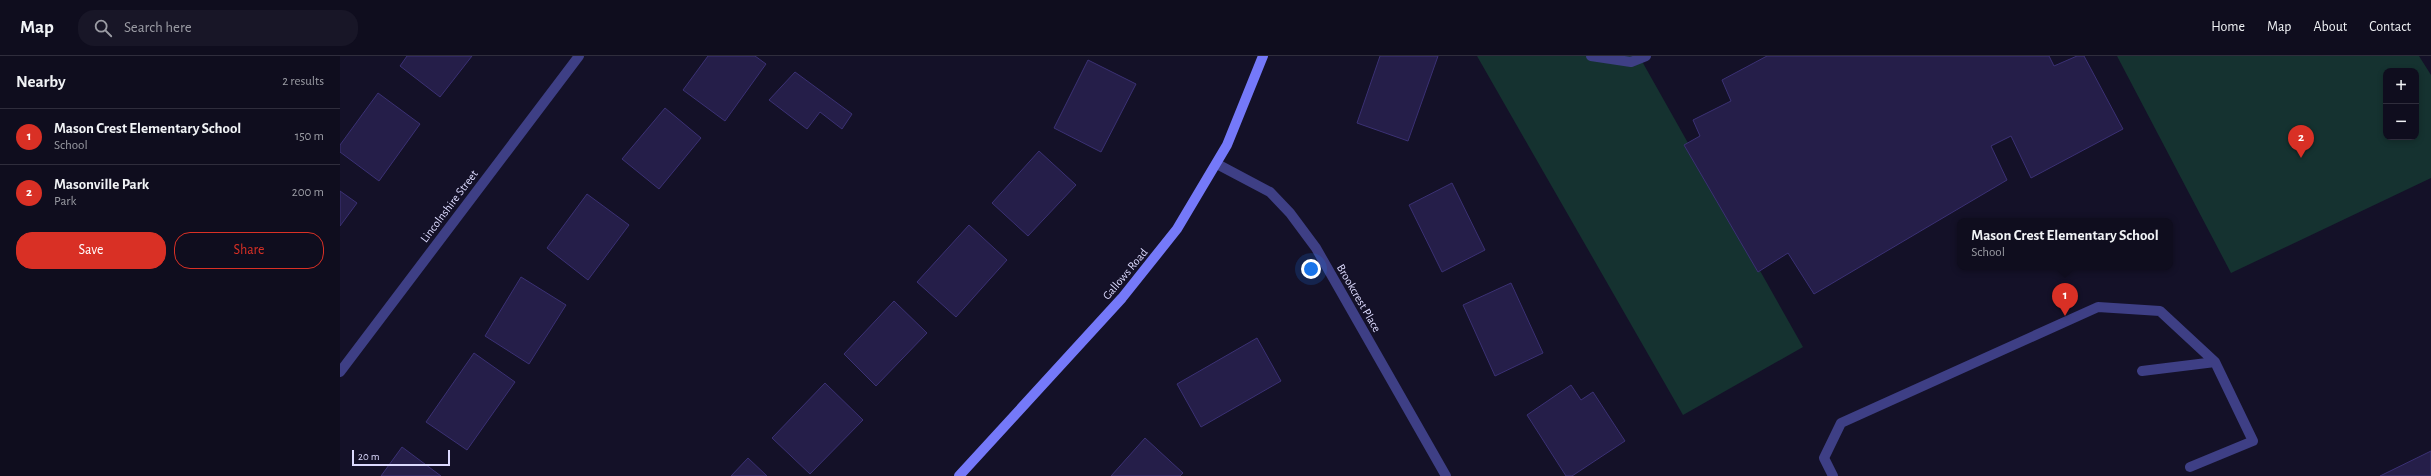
<!DOCTYPE html>
<meta charset="utf-8">
<style>
:root{--surface:#0f0d1e;--page:#181627;--text:#f1f3f6;--muted:#9b9ca4;--line:#2f2d3c;--accent:#d93025}
body{margin:0;font-family:"Alegreya Sans",sans-serif;background:var(--page);color:var(--text)}
.controls{position:absolute;right:12px;top:12px;display:grid;overflow:hidden;border-radius:8px;box-shadow:0 2px 6px #0003}
.controls button{width:36px;height:36px;display:grid;place-items:center;padding:0;border:0;border-bottom:1px solid var(--line);background:var(--surface);color:var(--text);font:20px sans-serif}
.scale{position:absolute;left:12px;bottom:10px;width:98px;box-sizing:border-box;padding-left:4px;border:2px solid #dcdafe;border-top:0;font-size:11px;line-height:14px;white-space:nowrap;color:#dcdafe;-webkit-text-stroke:3px #141128;paint-order:stroke}
.you{position:absolute;left:971px;top:213px;width:14px;height:14px;margin:-10px;border:3px solid #fff;border-radius:50%;background:#1a73e8;box-shadow:0 0 0 6px #1a73e833}
.badge{display:grid;place-items:center;width:26px;height:26px;border-radius:50%;background:var(--accent);color:#fff;font-size:13px;font-weight:700}
.pin{position:absolute;translate:-50% -33px;filter:drop-shadow(0 1px 2px #0008)}
.pin::after{content:'';position:absolute;top:21px;width:14px;height:12px;background:inherit;clip-path:polygon(0 0,100% 0,50% 100%)}
.popup{position:absolute;left:1617px;top:162px;width:216px;height:52px;box-sizing:border-box;display:grid;place-content:center;border-radius:8px;background:var(--surface);filter:drop-shadow(0 1px 3px #0005);font-size:13px;white-space:nowrap;color:var(--muted)}
.popup b{font-size:15px;color:var(--text)}
.popup::after{content:'';position:absolute;left:50%;top:100%;margin-left:-8px;border:8px solid transparent;border-top-color:var(--surface)}
.list{margin:0;padding:0;list-style:none}
h2{display:flex;justify-content:space-between;align-items:center;height:52px;margin:0;padding:0 16px;font-size:17px}
h2 small{font-size:13px;font-weight:400;color:var(--muted)}
.list li{display:grid;grid-template-columns:26px 1fr auto;gap:12px;align-items:center;box-sizing:border-box;height:56px;padding:0 16px;border-top:1px solid var(--line)}
.list b{display:block;font-size:15px;white-space:nowrap}
.list p{margin:0;font-size:13px;white-space:nowrap;color:var(--muted)}
.list em{font-size:13px;font-style:normal;color:var(--muted)}
.actions{display:flex;gap:8px;padding:12px 16px}
.actions a{flex:1;padding:9px 0;border:1px solid var(--accent);border-radius:16px;text-align:center;font-size:14px;color:var(--accent)}
.actions .main{background:var(--accent);color:#fff}
.icon{flex:none;width:22px;height:22px;fill:none;stroke:currentColor;stroke-width:2;stroke-linecap:round;stroke-linejoin:round}
.map{position:relative;flex:none;width:2091px;height:420px;overflow:hidden}
header{display:flex;align-items:center;gap:24px;box-sizing:border-box;height:56px;padding:0 20px;background:var(--surface);border-bottom:1px solid var(--line)}
header strong{font-size:19px}
nav{display:flex;gap:22px;margin-inline-start:auto;font-size:14px}
.search{width:280px;height:36px;background:var(--page);display:flex;align-items:center;gap:10px;box-sizing:border-box;padding:0 14px;border-radius:16px;color:var(--muted);font-size:15px}
main{display:flex}
aside{flex:1;background:var(--surface)}
.map>svg:first-child{display:block}
.green{fill:#153230;fill-rule:evenodd}
.building{fill:#251e49;stroke:#3b3174}
.lines{fill:none;stroke-linecap:round;stroke-linejoin:round}
.lane{stroke:#3e3f85;stroke-width:10}
.street{stroke:#3e3f85;stroke-width:10}
.secondary{stroke:#7579f9;stroke-width:10}
.labels{text-anchor:middle;dominant-baseline:central;stroke-width:3;stroke-linejoin:round;paint-order:stroke}
.street-label{font-size:12px;fill:#dcdafe;stroke:#141128}
</style>
<header>
<strong>Map</strong>
<div class="search"><svg class="icon" aria-label="search" viewBox="0 0 24 24"><circle cx="10" cy="10" r="6"/><path d="M15 15l6 6"/></svg>Search here</div>
<nav><a>Home</a><a>Map</a><a>About</a><a>Contact</a></nav>
</header>
<main>
<aside>
<h2>Nearby<small>2 results</small></h2>
<ul class="list">
<li><span class="badge">1</span><div><b>Mason Crest Elementary School</b><p>School</p></div><em>150 m</em></li>
<li><span class="badge">2</span><div><b>Masonville Park</b><p>Park</p></div><em>200 m</em></li>
</ul>
<div class="actions"><a class="main">Save</a><a>Share</a></div>
</aside>
<div class="map">
<svg width="2091" height="420" viewBox="0 0 2091 420">
<rect width="100%" height="100%" fill="#141128"/>
<path class="green" d="M1137,0H1299L1463,291L1343,359Z
M1777,0H2079L2091,19V122L1891,217ZM2046,15H2076V81H2046Z"/>
<path class="building" d="M67,0H132L100,41L60,10Z
M368,0H415L426,8L385,65L343,34Z
M1040,0H1098L1068,85L1017,67Z
M1427,0H1709L1714,10L1737,0H1744L1783,73L1691,122L1671,80L1651,90L1667,124L1474,238L1448,197L1418,216L1344,89L1360,80L1353,64L1391,45L1382,24Z
M748,4L796,28L761,96L714,72Z
M455,16L512,58L502,73L480,56L467,73L429,44Z
M38,37L80,68L39,125L0,96V89Z
M325,52L361,82L319,133L282,103Z
M699,95L736,129L688,180L652,147Z
M1112,127L1145,194L1102,216L1069,149Z
M0,135L17,147L0,170Z
M247,138L289,169L248,224L207,192Z
M629,169L667,204L616,261L577,226Z
M181,221L226,249L189,308L145,280Z
M1171,227L1203,297L1155,320L1123,249Z
M554,245L587,277L536,330L504,298Z
M917,282L941,325L861,371L837,328Z
M134,297L175,326L127,394L86,366Z
M485,327L523,364L470,418L432,382Z
M1231,329L1241,344L1253,336L1285,385L1232,420H1226L1187,359Z
M805,382L843,417L840,420H771Z
M62,391L101,420H41Z
M2091,395V420H2040L2089,396Z
M408,402L427,420H391Z"/>
<g class="lines">
<path class="lane" d="M1251,0L1291,6L1306,0
M1802,315L1875,306
M1493,420L1484,402L1501,367L1758,251L1820,255L1875,306L1913,385L1850,411"/>
<path class="street" d="M877,108L930,136L950,157L976,192L1106,420
M0,316L239,0"/>
<path class="secondary" d="M619,420L782,242L837,173L887,89L923,0"/>
</g>
<g class="labels">
<g class="street-label">
<text transform="translate(109 150) rotate(-53)">Lincolnshire Street</text>
<text transform="translate(785 218) rotate(-50)">Gallows Road</text>
<text transform="translate(1019 242) rotate(60)">Brookcrest Place</text>
</g>
</g>
</svg>
<div class="controls">
<button>+</button>
<button>−</button>
</div>
<div class="scale">20 m</div>
<div class="you"></div>
<div class="pin badge" style="left:1725px;top:260px">1</div>
<div class="popup"><b>Mason Crest Elementary School</b>School</div>
<div class="pin badge" style="left:1961px;top:102px">2</div>
</div>
</main>
